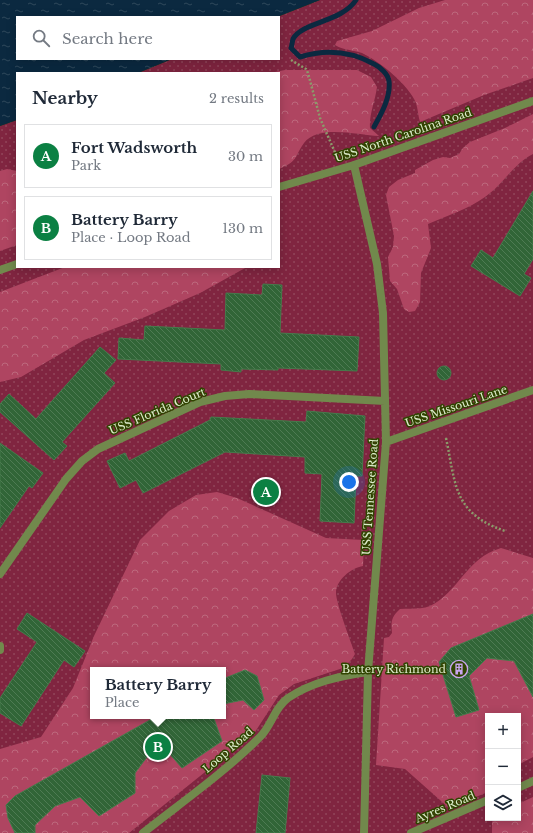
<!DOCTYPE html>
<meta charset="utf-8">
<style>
:root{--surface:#fff;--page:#f2f2f3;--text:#1f2937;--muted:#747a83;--line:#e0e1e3;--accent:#0b8043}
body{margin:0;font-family:"Libre Baskerville",serif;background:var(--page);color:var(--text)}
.controls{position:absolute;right:12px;bottom:12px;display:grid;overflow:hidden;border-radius:0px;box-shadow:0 2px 10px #0003}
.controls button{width:36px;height:36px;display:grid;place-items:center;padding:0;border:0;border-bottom:1px solid var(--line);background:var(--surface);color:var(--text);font:20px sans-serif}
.you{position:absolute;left:349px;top:482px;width:14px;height:14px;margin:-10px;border:3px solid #fff;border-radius:50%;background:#1a73e8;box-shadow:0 0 0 6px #1a73e833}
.badge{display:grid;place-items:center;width:26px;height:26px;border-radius:50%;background:var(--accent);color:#fff;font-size:13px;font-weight:700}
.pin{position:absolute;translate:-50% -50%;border:2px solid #fff;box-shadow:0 1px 4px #0006}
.popup{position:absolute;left:90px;top:667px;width:136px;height:52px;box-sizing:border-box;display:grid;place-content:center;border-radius:0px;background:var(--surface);filter:drop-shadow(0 1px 3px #0005);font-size:13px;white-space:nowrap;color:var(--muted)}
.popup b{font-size:15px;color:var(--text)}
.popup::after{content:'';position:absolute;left:50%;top:100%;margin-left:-8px;border:8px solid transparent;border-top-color:var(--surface)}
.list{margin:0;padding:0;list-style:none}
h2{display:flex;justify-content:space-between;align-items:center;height:52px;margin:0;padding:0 16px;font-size:17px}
h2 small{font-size:13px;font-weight:400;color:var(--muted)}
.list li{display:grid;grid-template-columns:26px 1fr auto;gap:12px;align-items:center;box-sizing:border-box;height:64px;margin:0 8px 8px;padding:0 8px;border:1px solid var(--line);border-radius:0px}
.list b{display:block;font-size:15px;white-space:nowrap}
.list p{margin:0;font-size:13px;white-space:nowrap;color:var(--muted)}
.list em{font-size:13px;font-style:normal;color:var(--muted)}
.icon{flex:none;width:22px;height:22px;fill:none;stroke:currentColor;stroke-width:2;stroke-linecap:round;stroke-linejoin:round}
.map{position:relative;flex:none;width:533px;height:833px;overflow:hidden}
.search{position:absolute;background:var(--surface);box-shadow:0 2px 10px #0003;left:16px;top:16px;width:264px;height:44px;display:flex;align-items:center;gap:10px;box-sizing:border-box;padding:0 14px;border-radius:0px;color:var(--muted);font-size:15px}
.panel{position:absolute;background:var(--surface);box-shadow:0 2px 10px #0003;left:16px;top:72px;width:264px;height:196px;border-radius:0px}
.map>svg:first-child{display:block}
.grass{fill:url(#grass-dots);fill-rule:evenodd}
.forest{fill:url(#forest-crowns);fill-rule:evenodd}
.water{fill:url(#water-ripples)}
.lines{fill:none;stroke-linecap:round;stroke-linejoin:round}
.stream{stroke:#0b2940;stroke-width:5}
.building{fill:url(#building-back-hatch);stroke:#457b4b}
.path{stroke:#8b9b6a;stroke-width:2.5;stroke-dasharray:2 2;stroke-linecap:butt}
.lane{stroke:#71894c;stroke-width:8}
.street{stroke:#71894c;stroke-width:8}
.labels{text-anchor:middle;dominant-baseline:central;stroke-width:3;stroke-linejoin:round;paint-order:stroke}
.street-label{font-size:11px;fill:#ddebca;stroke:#304400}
.poi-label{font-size:11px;fill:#ddebca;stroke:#304400;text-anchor:end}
</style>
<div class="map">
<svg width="533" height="833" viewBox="0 0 533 833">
<defs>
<pattern id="grass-dots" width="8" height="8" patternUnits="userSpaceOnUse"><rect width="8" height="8" fill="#802540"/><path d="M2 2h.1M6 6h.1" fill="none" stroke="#92455a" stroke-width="1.8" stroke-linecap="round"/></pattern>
<pattern id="forest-crowns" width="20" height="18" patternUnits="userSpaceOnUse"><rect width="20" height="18" fill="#af4561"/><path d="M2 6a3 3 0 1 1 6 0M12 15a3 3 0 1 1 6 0" fill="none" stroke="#bd697d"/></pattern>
<pattern id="water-ripples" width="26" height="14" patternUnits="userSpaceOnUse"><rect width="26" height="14" fill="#0b2940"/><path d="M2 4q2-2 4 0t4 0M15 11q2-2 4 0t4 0" fill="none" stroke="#2e485a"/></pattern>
<pattern id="building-back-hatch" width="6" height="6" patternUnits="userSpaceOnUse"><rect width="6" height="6" fill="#316537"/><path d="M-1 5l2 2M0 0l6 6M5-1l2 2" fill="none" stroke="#4e7b53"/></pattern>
</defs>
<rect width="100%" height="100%" fill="#304400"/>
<path class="grass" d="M320,0H533V833H0V126L17,120V267H279V73H138L172,59H279V17H277ZM93,670H223V716H93ZM488,716H518V818H488Z"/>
<path class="forest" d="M445,0H533V78L484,95L420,122C418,116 418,109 416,103C409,85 379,61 362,53C353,50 343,50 335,45L337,41L372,31L419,8Z
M285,70H357L371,77L377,87C375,102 369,114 370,128L379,136C358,135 318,124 304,143C293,159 299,160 279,169V73H270Z
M533,114V154C513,164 503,185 485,197C468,209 447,216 428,224L431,248L421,273L420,302L415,311L409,312L404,309L397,289L390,281L388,257L393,247L394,236L386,195L389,187L398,180L415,173V170L433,160L443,157L450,158L459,154L463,148L470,142L505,128Z
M7,169L17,171V245L0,251V171Z
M65,267H247L200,293L145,317L84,340L21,377L0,382V292Z
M217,492L237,498L326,538L364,540L363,566C351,568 336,580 336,593C336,603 351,642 355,654L352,659L343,668L294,684L279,695L255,732L129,833H0V749L41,737L73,688L94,636L140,540L169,511L196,495ZM93,670H223V716H93Z
M501,548L533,558V757L518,765V716H488V792L449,808L405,769L376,765L384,638L389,637L392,633C391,622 391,617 400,609C410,608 421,610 430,606C459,592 466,558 501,548Z
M533,797V833H492V822L495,818H518V804Z"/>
<path class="water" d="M0,0H320L277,17H17V59H172L138,73H17V120L0,126Z"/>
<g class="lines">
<path class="stream" d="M356,0C342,22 302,22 293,39C292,42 292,46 291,48L300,57C326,49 350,51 374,64C380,67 388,74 389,81C391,97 381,114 374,127"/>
</g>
<path class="building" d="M533,191V259L524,274L531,278L520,296L471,266L481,250L493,258Z
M263,284L282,285L280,333L359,337L357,371L278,368V370L241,369V372L221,370V364L118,359L119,338L144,340L145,326L225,330L226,293L262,295Z
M100,347L116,360L104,373L115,383L62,442L67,446L54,460L0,412V404L9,394L36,419Z
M437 373a7 7 0 1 1 14 0a7 7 0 1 1-14 0Z
M307,411L365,416L362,476H356L354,523L320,521L322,474L305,473V457L225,452L143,493L136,480L120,488L107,461L125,453L129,461L210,420L211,417L306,422Z
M0,443L43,473L32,488L29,486L0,528Z
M27,613L85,651L74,667L64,660L21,726L0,713V698L37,642L17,629Z
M533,614V697L514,661L487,658L469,676L479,710L456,717L439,662L451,648Z
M245,670L257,676L264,700L254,710L243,700L223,704V679Z
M157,716H213L222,741L182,768L168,752L147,757L135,773V793L99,816L80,797L55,806L35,825V833H15L8,818L6,805L15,796Z
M262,775L290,778L285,833H256Z"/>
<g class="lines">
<path class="path" d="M291,60L306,69L308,73L320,118L337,157
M446,438C456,485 453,513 505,531"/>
<path class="lane" d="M518,788L533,781
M411,833L488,800"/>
<path class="street" d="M354,165L377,264L383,313L386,442L368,672L364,833
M279,187L354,165L533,101
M0,270L17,264
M386,442L533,390
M0,574L66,479L82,461L98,449L200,402L225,396L249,394L385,401
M0,646V650
M143,833C182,802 225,772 260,737C272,725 274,708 288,698C312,682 340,676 368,672"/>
</g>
<defs>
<symbol id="building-ring" viewBox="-11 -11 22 22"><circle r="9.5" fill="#304400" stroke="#c9a5ee" stroke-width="1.5"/><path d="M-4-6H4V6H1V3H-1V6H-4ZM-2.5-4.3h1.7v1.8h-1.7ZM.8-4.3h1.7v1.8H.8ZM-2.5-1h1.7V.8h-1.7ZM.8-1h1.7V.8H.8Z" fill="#c9a5ee"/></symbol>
</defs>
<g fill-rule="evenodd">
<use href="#building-ring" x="449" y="659" width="20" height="20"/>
</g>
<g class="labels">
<g class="street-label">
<text transform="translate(403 135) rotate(-19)">USS North Carolina Road</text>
<text transform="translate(456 406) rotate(-19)">USS Missouri Lane</text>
<text transform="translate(157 411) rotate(-23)">USS Florida Court</text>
<text transform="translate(370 497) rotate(-86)">USS Tennessee Road</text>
<text transform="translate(228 750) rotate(-41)">Loop Road</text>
<text transform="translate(445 807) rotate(-23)">Ayres Road</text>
</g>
<g class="poi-label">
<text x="446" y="669">Battery Richmond</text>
</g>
</g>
</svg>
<div class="controls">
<button>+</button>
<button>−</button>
<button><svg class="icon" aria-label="layers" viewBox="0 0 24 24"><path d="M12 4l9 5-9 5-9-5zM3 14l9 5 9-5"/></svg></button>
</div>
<div class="you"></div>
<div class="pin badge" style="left:266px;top:492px">A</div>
<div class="pin badge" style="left:158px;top:747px">B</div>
<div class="popup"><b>Battery Barry</b>Place</div>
<div class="search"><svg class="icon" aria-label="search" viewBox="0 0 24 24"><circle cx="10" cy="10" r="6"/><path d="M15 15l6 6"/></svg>Search here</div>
<section class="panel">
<h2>Nearby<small>2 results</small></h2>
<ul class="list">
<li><span class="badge">A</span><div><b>Fort Wadsworth</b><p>Park</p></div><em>30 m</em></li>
<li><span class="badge">B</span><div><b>Battery Barry</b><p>Place · Loop Road</p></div><em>130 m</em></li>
</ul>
</section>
</div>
